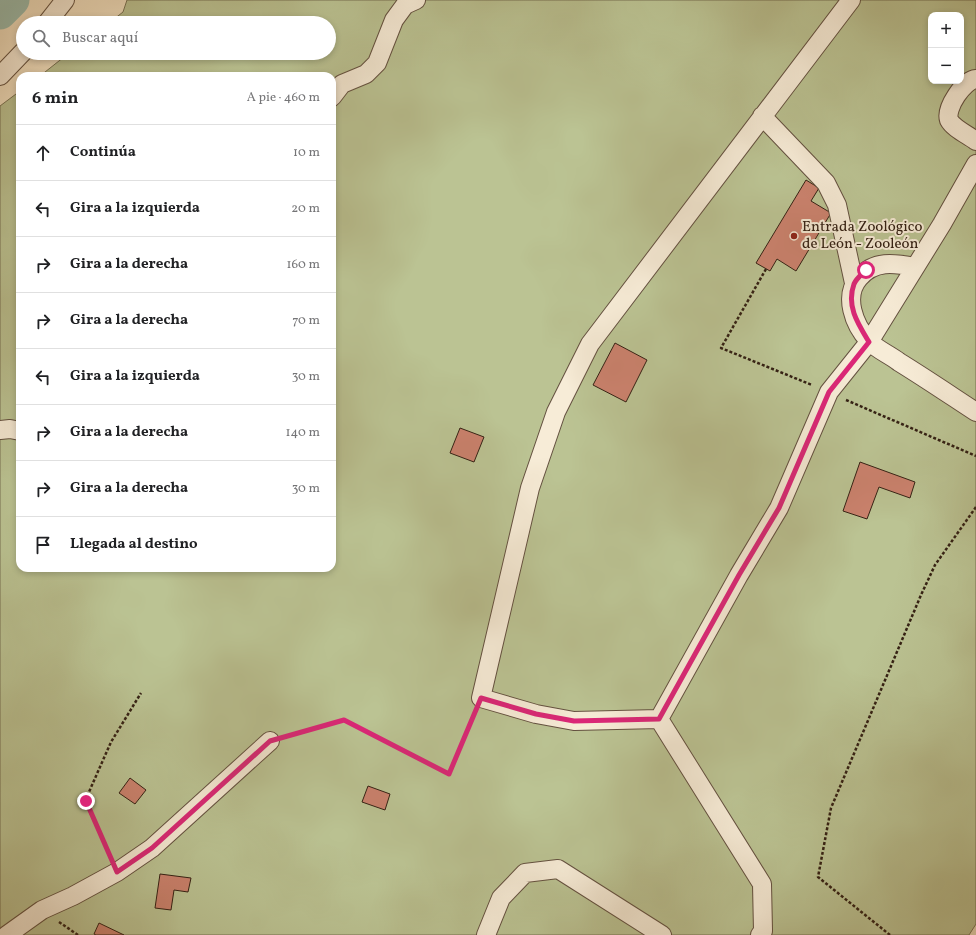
<!DOCTYPE html>
<html lang="es">
<meta charset="utf-8">
<style>
:root{--surface:#fff;--page:#f2f2f2;--text:#202124;--muted:#757577;--line:#e0e0e0}
body{margin:0;font-family:Vollkorn,serif;background:var(--page);color:var(--text)}
.controls{position:absolute;right:12px;top:12px;display:grid;overflow:hidden;border-radius:8px;box-shadow:0 2px 6px #0003}
.controls button{width:36px;height:36px;display:grid;place-items:center;padding:0;border:0;border-bottom:1px solid var(--line);background:var(--surface);color:var(--text);font:20px sans-serif}
.stop{position:absolute;width:12px;height:12px;margin:-9px;border:3px solid #db2777;border-radius:50%;background:#fff}
.stop.end{background:#db2777;border-color:#fff;box-shadow:0 1px 4px #0008}
.list{margin:0;padding:0;list-style:none}
h2{display:flex;justify-content:space-between;align-items:center;height:52px;margin:0;padding:0 16px;font-size:17px}
h2 small{font-size:13px;font-weight:400;color:var(--muted)}
.list li{display:grid;grid-template-columns:26px 1fr auto;gap:12px;align-items:center;box-sizing:border-box;height:56px;padding:0 16px;border-top:1px solid var(--line)}
.list b{display:block;font-size:15px;white-space:nowrap}
.list em{font-size:13px;font-style:normal;color:var(--muted)}
.icon{flex:none;width:22px;height:22px;fill:none;stroke:currentColor;stroke-width:2;stroke-linecap:round;stroke-linejoin:round}
.map{position:relative;flex:none;width:976px;height:935px;overflow:hidden}
.search{position:absolute;background:var(--surface);box-shadow:0 2px 6px #0003;left:16px;top:16px;width:320px;height:44px;display:flex;align-items:center;gap:10px;box-sizing:border-box;padding:0 14px;border-radius:22px;color:var(--muted);font-size:15px}
.panel{position:absolute;background:var(--surface);box-shadow:0 2px 6px #0003;left:16px;top:72px;width:320px;height:500px;border-radius:12px}
.map>svg:first-child{display:block}
.green{fill:#bbc393;stroke:#787254;fill-rule:evenodd}
.lines{fill:none;stroke-linecap:round;stroke-linejoin:round}
.river{stroke:#9cbeaf;stroke-width:33}
.building{fill:#cb826e;stroke:#342114}
.minor-casing{stroke:#645140;stroke-width:20}
.path{stroke:#342114;stroke-width:2.5;stroke-dasharray:3 2;stroke-linecap:butt}
.minor{stroke:#f7ecd7;stroke-width:18}
.route{stroke:#db2777;stroke-width:5}
.poi-dot{fill:#8f2418;stroke:#f7ecd7;stroke-width:1.5}
.labels{text-anchor:middle;dominant-baseline:central;stroke-width:4;stroke-linejoin:round;paint-order:stroke}
.poi-label{font-size:15px;fill:#342114;stroke:#f7ecd7;text-anchor:start}
</style>
<div class="map">
<svg width="976" height="935" viewBox="0 0 976 935">
<rect width="100%" height="100%" fill="#f3e2c2"/>
<filter id="stains"><feTurbulence type="fractalNoise" baseFrequency=".005" numOctaves="4"/><feColorMatrix values="0 0 0 0 .2 0 0 0 0 .09 0 0 0 0 .02 0 0 0 .5 -.17"/></filter>
<radialGradient id="worn" r=".72"><stop offset=".6" stop-color="#630" stop-opacity="0"/><stop offset="1" stop-color="#630" stop-opacity=".3"/></radialGradient>
<path class="green" d="M127,0H976V924L969,935H0V106L20,91V568H332V76H40L69,53H329V23H109L123,12ZM931,15H961V81H931Z"/>
<g class="lines">
<path class="river" d="M0,13L13,0"/>
</g>
<path class="building" d="M806,180L819,188L811,201L831,213L796,271L777,259L770,271L756,263Z
M615,343L647,360L626,402L593,385Z
M460,428L484,437L474,462L450,453Z
M860,462L915,482L910,498L879,487L867,519L843,511Z
M130,778L146,790L135,804L119,793Z
M368,786L390,794L385,810L362,802Z
M160,874L191,878L188,892L174,890L171,910L155,908Z
M99,923L124,935H96L94,934Z"/>
<g class="lines">
<defs>
<path id="minor" d="M47,23L65,0
M0,76L23,52
M976,79C964,80 945,108 949,120C953,128 968,135 976,141
M332,97L342,84L366,74L377,63L394,20L405,5L416,0
M762,116L826,183L837,205L854,283
M915,267C894,263 874,260 859,278C843,296 854,325 869,341C876,349 890,355 899,362C925,378 950,395 976,412
M0,430L10,429L20,431
M659,719L574,721L536,714L481,698L530,488L556,412L590,344L851,0
M7,935L42,910L73,896L117,872L152,848L270,741
M486,935L501,898L525,873L558,869L662,935
M760,935L763,931L762,884L659,719L739,575L779,508L829,392L869,342L942,224L976,164"/>
</defs>
<use href="#minor" class="minor-casing"/>
<path class="path" d="M766,269L721,348L812,385
M846,400L976,456
M287,736L344,720L449,774L474,713
M110,855L85,801L111,742L141,693
M59,922L78,935
M890,935L818,877L831,808L921,595L935,565L976,507"/>
<use href="#minor" class="minor"/>
</g>
<g class="lines">
<path class="route" d="M86,801L117,872L152,848L270,741L344,720L449,774L481,698L536,714L574,721L659,719L739,575L779,508L829,392L869,342C858,324 846,306 854,284C856,279 862,274 866,270"/>
</g>
<circle class="poi-dot" cx="794" cy="236" r="4"/>
<g class="labels">
<g class="poi-label">
<text x="802" y="227">Entrada Zoológico<tspan x="802" dy="17">de León - Zooleón</tspan></text>
</g>
</g>
<rect width="100%" height="100%" filter="url(#stains)"/>
<rect width="100%" height="100%" fill="url(#worn)"/>
</svg>
<div class="controls">
<button>+</button>
<button>−</button>
</div>
<div class="stop" style="left:866px;top:270px"></div>
<div class="stop end" style="left:86px;top:801px"></div>
<div class="search"><svg class="icon" aria-label="search" viewBox="0 0 24 24"><circle cx="10" cy="10" r="6"/><path d="M15 15l6 6"/></svg>Buscar aquí</div>
<section class="panel">
<h2>6 min<small>A pie · 460 m</small></h2>
<ul class="list">
<li><svg class="icon" aria-label="ahead" viewBox="0 0 24 24"><path d="M12 20V5M6 11l6-6 6 6"/></svg><div><b>Continúa</b></div><em>10 m</em></li>
<li><svg class="icon" aria-label="left" viewBox="0 0 24 24"><path d="M17 20v-9H6M10 6l-5 5 5 5"/></svg><div><b>Gira a la izquierda</b></div><em>20 m</em></li>
<li><svg class="icon" aria-label="right" viewBox="0 0 24 24"><path d="M7 20v-9h11M14 6l5 5-5 5"/></svg><div><b>Gira a la derecha</b></div><em>160 m</em></li>
<li><svg class="icon" aria-label="right" viewBox="0 0 24 24"><path d="M7 20v-9h11M14 6l5 5-5 5"/></svg><div><b>Gira a la derecha</b></div><em>70 m</em></li>
<li><svg class="icon" aria-label="left" viewBox="0 0 24 24"><path d="M17 20v-9H6M10 6l-5 5 5 5"/></svg><div><b>Gira a la izquierda</b></div><em>30 m</em></li>
<li><svg class="icon" aria-label="right" viewBox="0 0 24 24"><path d="M7 20v-9h11M14 6l5 5-5 5"/></svg><div><b>Gira a la derecha</b></div><em>140 m</em></li>
<li><svg class="icon" aria-label="right" viewBox="0 0 24 24"><path d="M7 20v-9h11M14 6l5 5-5 5"/></svg><div><b>Gira a la derecha</b></div><em>30 m</em></li>
<li><svg class="icon" aria-label="arrive" viewBox="0 0 24 24"><path d="M6 21V4h12l-3 4 3 4H6"/></svg><div><b>Llegada al destino</b></div></li>
</ul>
</section>
</div>
